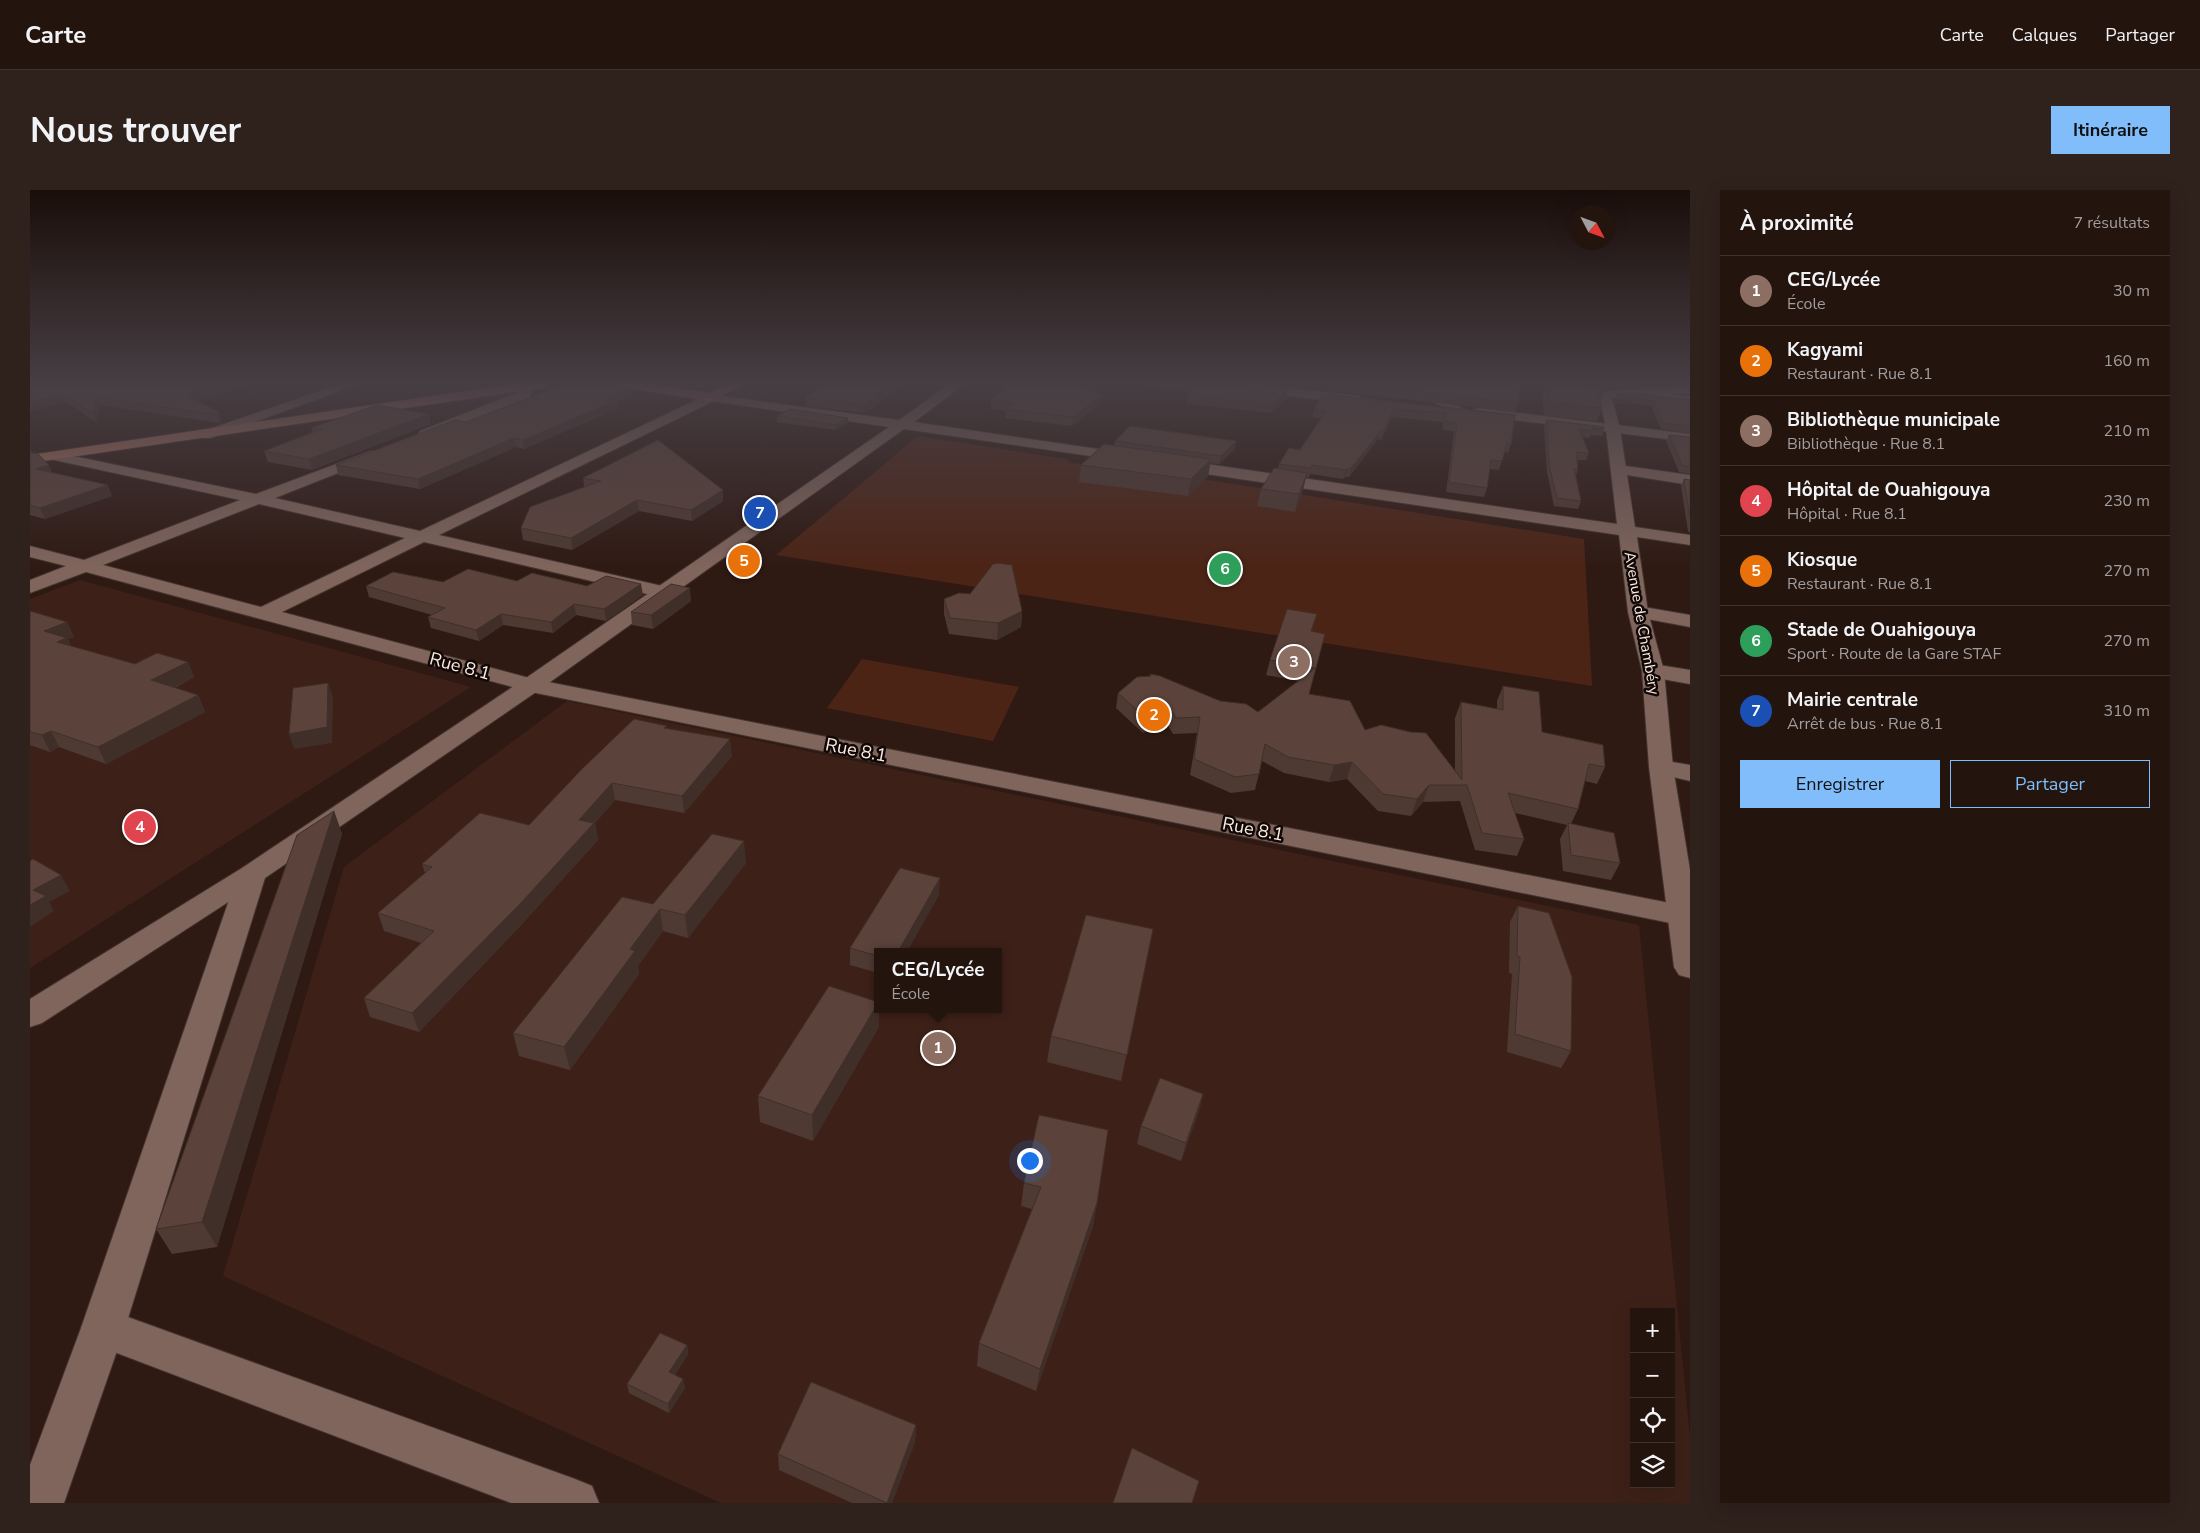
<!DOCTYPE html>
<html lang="fr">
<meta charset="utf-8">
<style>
:root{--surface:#23140e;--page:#2f211c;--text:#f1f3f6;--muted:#a39e9e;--line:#40332e;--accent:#80bdfa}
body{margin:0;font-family:"Nunito Sans",sans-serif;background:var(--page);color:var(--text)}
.controls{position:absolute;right:15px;bottom:15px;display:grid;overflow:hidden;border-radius:0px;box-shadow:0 5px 20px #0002}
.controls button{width:45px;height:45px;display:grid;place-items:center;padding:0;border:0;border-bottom:1px solid var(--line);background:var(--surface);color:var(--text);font:25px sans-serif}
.compass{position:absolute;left:1540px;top:15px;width:45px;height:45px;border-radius:50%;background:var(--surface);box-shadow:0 5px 20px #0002;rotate:131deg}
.you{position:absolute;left:999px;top:970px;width:18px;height:18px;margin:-12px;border:4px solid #fff;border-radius:50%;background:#1a73e8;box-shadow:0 0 0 8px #1a73e833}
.badge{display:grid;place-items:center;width:32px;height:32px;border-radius:50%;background:var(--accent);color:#fff;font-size:16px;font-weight:700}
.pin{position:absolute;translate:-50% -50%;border:2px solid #fff;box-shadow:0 1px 5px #0006}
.popup{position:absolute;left:844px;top:758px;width:128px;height:65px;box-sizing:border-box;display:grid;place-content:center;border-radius:0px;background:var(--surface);filter:drop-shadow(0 1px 4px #0005);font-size:16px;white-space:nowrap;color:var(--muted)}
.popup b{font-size:19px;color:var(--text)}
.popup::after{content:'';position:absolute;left:50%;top:100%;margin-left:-10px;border:10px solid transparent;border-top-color:var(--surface)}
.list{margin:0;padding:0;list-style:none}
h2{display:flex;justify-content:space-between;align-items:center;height:65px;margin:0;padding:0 20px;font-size:21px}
h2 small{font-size:16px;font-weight:400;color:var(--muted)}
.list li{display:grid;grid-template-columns:32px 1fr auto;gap:15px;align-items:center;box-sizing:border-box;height:70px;padding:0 20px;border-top:1px solid var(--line)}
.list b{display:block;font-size:19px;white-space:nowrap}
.list p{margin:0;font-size:16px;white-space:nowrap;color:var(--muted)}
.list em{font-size:16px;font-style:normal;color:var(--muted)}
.actions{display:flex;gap:10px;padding:15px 20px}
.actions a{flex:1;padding:11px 0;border:1px solid var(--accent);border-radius:0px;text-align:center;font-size:18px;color:var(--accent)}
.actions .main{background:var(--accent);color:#111}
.icon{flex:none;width:28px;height:28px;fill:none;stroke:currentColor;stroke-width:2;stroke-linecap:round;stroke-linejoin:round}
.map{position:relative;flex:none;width:1660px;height:1313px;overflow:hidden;border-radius:0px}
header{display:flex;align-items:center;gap:30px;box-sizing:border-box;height:70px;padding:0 25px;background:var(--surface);border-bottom:1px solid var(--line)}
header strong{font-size:24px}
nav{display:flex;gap:28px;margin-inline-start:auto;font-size:18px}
.intro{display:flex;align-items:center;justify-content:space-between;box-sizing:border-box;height:120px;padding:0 30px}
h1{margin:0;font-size:35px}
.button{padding:12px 22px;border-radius:0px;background:var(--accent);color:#111;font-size:18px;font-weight:700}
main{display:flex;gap:30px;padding:0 30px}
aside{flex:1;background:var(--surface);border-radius:0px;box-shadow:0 5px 20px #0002}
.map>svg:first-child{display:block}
.built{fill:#3d2118;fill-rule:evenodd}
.green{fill:#4c2416}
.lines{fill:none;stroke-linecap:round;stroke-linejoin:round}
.street-casing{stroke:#43332f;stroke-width:2}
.secondary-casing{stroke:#43332f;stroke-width:2}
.primary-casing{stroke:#43332f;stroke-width:2}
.street{fill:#7f655c;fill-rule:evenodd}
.secondary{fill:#7f655c;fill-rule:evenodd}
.primary{fill:#a7715e;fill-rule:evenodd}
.wall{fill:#4e3a33}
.shaded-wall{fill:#402f29}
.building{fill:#5b433b;stroke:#402f29}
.labels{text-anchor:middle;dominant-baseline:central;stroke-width:5;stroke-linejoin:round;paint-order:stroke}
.far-street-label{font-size:15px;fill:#f9eae4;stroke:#110805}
.street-label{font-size:18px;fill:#f9eae4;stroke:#110805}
</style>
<header>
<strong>Carte</strong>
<nav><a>Carte</a><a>Calques</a><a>Partager</a></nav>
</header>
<div class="intro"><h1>Nous trouver</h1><a class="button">Itinéraire</a></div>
<main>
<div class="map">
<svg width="1660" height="1313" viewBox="0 0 1660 1313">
<rect width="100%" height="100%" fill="#2f1a13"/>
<path class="built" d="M50,390L441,497L0,778V409Z
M537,511L1609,735L1660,1247V1313H691L193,1086L314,677ZM848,762H968V819H848ZM1604,1122H1641V1294H1604Z"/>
<path class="green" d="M888,246L1036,269L1042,273L1128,282L1554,349L1562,496L746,365Z
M832,469L989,497L963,551L797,518Z"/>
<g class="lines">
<defs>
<path id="street" d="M310,194H329L181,248H171L169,245L171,242Z
M496,194L507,196L499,208L400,247L395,248L388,244L390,241L489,202Z
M1181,194H1224L1329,206L1336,210L1329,214L1187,198Z
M1367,194H1384L1437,220L1435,223H1425Z
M1610,201L1660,206V214L1605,208L1604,205L1605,202Z
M681,203L687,207L686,210L409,345L641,398L644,402L641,406L634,408L394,352L252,422L503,489L1660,717V737L501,502L56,382L0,403V390L36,376L0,367V356L54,370L210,310L24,270L19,269L17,266L19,263L24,262L226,304L341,261L348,265L346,268L245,308L390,341ZM229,314L375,348L231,417L73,375Z
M1449,218L1660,244V252L1444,225L1442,222L1444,219Z
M1589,275L1660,285V295L1584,283L1581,280Z
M1608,416L1660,425V437L1601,426L1598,422L1601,418Z
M1623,474L1660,480V494L1615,486L1612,481L1615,476Z
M1631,570L1660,575V591L1622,582L1619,577L1622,572Z
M222,675L232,678L236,684L232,690L12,833L0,837V809L212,678Z
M73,1118L545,1289L562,1296L569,1313H481L58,1152L51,1138L58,1124Z"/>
<path id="secondary" d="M920,194H935L884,232L1102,264L1109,268L1102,272L874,239L509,500L235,688L95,1138L34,1313H0V1275L51,1138L208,684L212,678L493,490L859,237L681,211L675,207L676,204L869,230Z
M1660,195V203L1582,208L1590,239L1605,337L1660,345V355L1607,347L1618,422L1634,481L1643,577L1660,680V788L1649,785L1644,777L1619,577L1612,481L1598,422L1589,345L1142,279L1134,274L1142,269L1587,334L1576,239L1569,205L1575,201Z"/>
<path id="primary" d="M484,194H518L512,198L0,273V265Z
M590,194H623L679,203L697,194H714L681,211L596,198Z"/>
</defs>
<use href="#street" class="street-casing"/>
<use href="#secondary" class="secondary-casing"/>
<use href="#primary" class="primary-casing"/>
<use href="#street" class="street"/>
<use href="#secondary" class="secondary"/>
<use href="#primary" class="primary"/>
</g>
<path class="wall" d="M0,194H220L166,210L189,222L192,230L190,233L70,215L66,232L36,212L0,222Z
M784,194H877L849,211V214L834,223L776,216L775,207L796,196Z
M1105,194H1212L1256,208L1241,223L1156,214L1158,205L1160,201Z
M1245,194H1269L1267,197Z
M1300,194H1491L1488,213L1485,222L1298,200Z
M1641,194L1573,199L1574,202L1570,213L1572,218L1567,231L1514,225L1512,195Z
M600,198L601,207L588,212L589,218L494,259L486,257L390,299L308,285L306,275Z
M1293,204L1485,225L1481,254L1478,263L1474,262L1469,280L1460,279L1457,298L1454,307L1416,302L1424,241L1413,240V232L1362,227L1351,250L1348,249L1319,287H1315L1313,289L1280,284L1279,287H1276L1273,300L1265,322L1227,316L1231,299L1248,279L1249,274L1270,260L1291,228L1282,227L1284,219Z
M1587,204L1660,210V243L1631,239L1621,216L1600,213L1585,214L1584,210Z
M1072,205L1070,214L1042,236L975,228L976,221L961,219V210Z
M399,224L401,234L282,280L238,272L234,261L283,243L281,238Z
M747,226L818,228V233L805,240L747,232Z
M1517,230L1574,239L1572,246L1561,245L1560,248L1552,247L1559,263L1556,270H1547L1548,279L1546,286L1551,311L1548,319L1524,316L1517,282L1514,237Z
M1639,245L1660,247V284L1649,282L1636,251Z
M1085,251H1206L1204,260L1189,274L1180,273L1178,286L1158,306L1049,292L1051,275L1084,255Z
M0,259L2,263H1L22,283L82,306L15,329L0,325Z
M553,288L693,311L662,331L609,321L542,360L493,350L491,338L554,297Z
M1654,289L1660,290V343L1658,341L1651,296Z
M487,391L557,396L613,405L576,431L546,425L523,443L473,435L449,451L401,438L398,427L402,425L339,407L336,396Z
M914,409L992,421L991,437L967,450L919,444L914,424Z
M661,411L623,439L602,435L601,422Z
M0,421L37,432L44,447L38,449L40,456L105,474L158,472L164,487L145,498L168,505L175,522L76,574L29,557L20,562L0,555Z
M1282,442L1295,444L1279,504L1335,540L1425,581V528L1431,512L1467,519V511L1473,496L1512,542L1575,577L1567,594L1555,591L1548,619L1541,634L1590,673L1581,690L1533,681L1530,649L1537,635L1485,623L1494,649L1487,666L1445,660L1430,611L1393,612L1381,626L1348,621L1317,589L1299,592L1254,583L1232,571L1225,600L1201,603L1160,585L1167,543L1143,544L1136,532L1113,543L1086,518L1088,503L1120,487V484L1190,511L1228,522L1268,491L1236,485L1240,470Z
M637,539L702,566L654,623L585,610L565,633L568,650L493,733L389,842L340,827L334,808L391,753L354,741L348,723L395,683L392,674L499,635Z
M304,621L312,644L187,1057L142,1064L126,1039Z
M716,673L658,748L633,741L608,776L609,784L540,880L489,866L483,843L623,714Z
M909,705L848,762V783L820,775V758Z
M1488,716L1541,861L1531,878L1477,862L1482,784L1479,783L1480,732Z
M1123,739L1091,891L1017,872L1021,846Z
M848,819H849V837L783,951L730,932L728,906Z
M1173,904L1169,921L1151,971L1107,954L1111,936Z
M1009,925L1067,1013L1063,1036L1006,1201L947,1176L949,1153L1002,1019L991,1016L994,993Z
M657,1155L658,1164L645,1185L653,1189L655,1198L639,1223L599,1203L597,1194Z
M886,1235L885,1252L862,1313H822L749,1280L748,1264Z"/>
<path class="shaded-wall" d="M191,194H220L158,213L156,205Z
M863,194H877L849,211V214L834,223V215L844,205Z
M1560,194H1641L1552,200L1554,195Z
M600,198L601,207L588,212L589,218L494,259L493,250L577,209Z
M1258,199L1256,208L1241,223L1242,214Z
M1566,202H1574L1569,215Z
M32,204L36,212L0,222V213Z
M1072,205L1070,214L1042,236L1043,227Z
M66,207L70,215L66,232L63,223Z
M1602,207L1600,213L1585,214L1588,208Z
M1364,219L1362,227L1351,250L1353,241Z
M189,222L192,230L190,233L187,225Z
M399,224L401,234L282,280L279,269Z
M818,228V233L805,240V235Z
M1351,241L1348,249L1319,287L1321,278Z
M484,248L486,257L390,299L388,289Z
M1206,251L1204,260L1189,274L1191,266Z
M1181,269L1178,286L1158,306L1161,289Z
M19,275L23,285L6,279Z
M1318,278L1315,287L1313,289L1316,280Z
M1277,283L1273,300L1265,322L1269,304Z
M78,295L82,306L15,329L10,318Z
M693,300V311L662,331L661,320Z
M607,310L609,321L542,360L541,348Z
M611,394L613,405L576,431L574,419Z
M660,398L661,411L623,439L621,425Z
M544,414L546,425L523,443L521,432Z
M992,421L991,437L967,450L968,433Z
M471,424L473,435L449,451L446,440Z
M1287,424L1283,439L1277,456L1281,441Z
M37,432L44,447L38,449L44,463L14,441Z
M158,472L164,487L128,506L121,490Z
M298,493L303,507L302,553L264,559L259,544Z
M168,505L175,522L76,574L68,557Z
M1139,516L1136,532L1113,543L1115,527Z
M21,541L29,557L20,562L12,545Z
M700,549L702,566L654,623L652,606Z
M1322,572L1317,589L1299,592L1304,575Z
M582,593L585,610L565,633L568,650L493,733L389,842L382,823L549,630Z
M1399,595L1393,612L1381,626L1387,609Z
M304,621L312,644L187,1057L172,1032Z
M714,651L716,673L658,748L655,725Z
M31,685L40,701L19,712L24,721L0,737V715L3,700Z
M910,688L909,705L877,762H868Z
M630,719L633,741L608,776L609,784L540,880L534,857L600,759Z
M848,813V819H849V837L783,951L782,925Z
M1173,904L1169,921L1151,971L1156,953Z
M1067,1013L1063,1036L1006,1201L1010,1179Z
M657,1155L658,1164L641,1191L639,1182Z
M653,1189L655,1198L639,1223L638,1214Z
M886,1235L885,1252L862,1313H857Z"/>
<path class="building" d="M0,194H191L156,205L189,222L187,225L66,207L63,223L32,204L0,213Z
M536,194H576L600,198L577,209L588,210L493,250L484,248L388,289L306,275L425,230L436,232Z
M799,194H863L844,205L849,206L834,215L775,207Z
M982,194H1049L1072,205L1043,227L976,219L983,213L961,210Z
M1163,194H1212L1258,199L1242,214L1158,205Z
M1325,194H1491L1488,213Z
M1517,194H1541L1573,199L1574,202H1566L1572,218L1519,212Z
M1601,203L1660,210V236L1633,233L1623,211L1602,207L1588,208L1587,204Z
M1293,204L1485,225L1481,254L1477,253L1472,271L1461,270L1457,298L1419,292L1427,233L1415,231L1416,223L1364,219L1353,241H1351L1321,278H1318L1316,280L1282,275L1281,278L1249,274L1259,258L1270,260L1296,221L1284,219Z
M347,215L399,224L279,269L234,261L292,239L281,238Z
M760,219L818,228L805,235L747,226Z
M1517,230L1574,237V239L1562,238L1563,241L1549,239L1559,263L1546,262L1548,279H1544L1551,311L1527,308L1519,275Z
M1100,236L1206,251L1191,266L1085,251Z
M1639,245L1660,247V277L1652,275Z
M628,250L693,300L661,320L607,310L541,348L491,338L500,317L571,291L553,288Z
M1074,254L1181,269L1161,289L1051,275Z
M0,263H7L19,275L6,279L78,295L10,318L0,315Z
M1244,278L1277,283L1269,304L1231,299Z
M1654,289L1660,290V328Z
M968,373L982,375L992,421L968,433L920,428L914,409L929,403L940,404L963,374Z
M438,379L487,391L502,383L557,396L576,386L611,394L574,419L544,414L521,432L471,424L446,440L398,427L415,418L336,396L363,382L413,392Z
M641,394L660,398L621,425L601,422Z
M1257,419L1287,424L1281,441L1295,444L1279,504L1320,511L1335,540L1351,535L1380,542L1396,543L1432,590L1431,512L1473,520V496L1509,502L1512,542L1573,555L1575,577L1559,574L1548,619L1478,603L1494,649L1452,643L1437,595H1399L1387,609L1353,604L1322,572L1304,575L1258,567L1235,554L1229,584L1205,587L1164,569L1170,527L1146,528L1139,516L1115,527L1088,503L1107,487L1121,486L1120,484L1130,486L1190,511L1216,514L1228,522L1285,478L1240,470Z
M0,421L37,432L14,441L37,448L27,452L105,474L127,463L158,472L121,490L168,505L68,557L21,541L12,545L0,542Z
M298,493L297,537L259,544L263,498Z
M604,529L637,536L634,538L700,549L652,606L582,593L549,630L564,633L489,715L382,823L334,808L404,741L348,723L402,677L392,674L450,623L499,635L551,580Z
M304,621L172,1032L126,1039L267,645Z
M1538,633L1584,643L1590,673L1541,665Z
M682,644L714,651L655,725L630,719L600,759L605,761L534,857L483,843L592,707L623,714Z
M3,669L31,685L3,700L16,706L0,715V671Z
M870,678L910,688L868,762H848V766L820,758Z
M1488,716L1519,723L1542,787L1541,861L1485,844L1490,767L1487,766Z
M1056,725L1123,739L1097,865L1021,846Z
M799,796L848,812V813L782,925L728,906Z
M1130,888L1173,904L1156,953L1111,936Z
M1009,925L1078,940L1067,1013L1010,1179L949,1153L1011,997L994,993Z
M630,1143L657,1155L639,1182L653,1189L638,1214L597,1194Z
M781,1192L886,1235L857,1313L748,1264Z
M1102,1258L1169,1291L1162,1313H1083Z"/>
<linearGradient id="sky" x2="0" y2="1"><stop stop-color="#1a0e0a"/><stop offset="0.51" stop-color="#473e44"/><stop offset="1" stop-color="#473e44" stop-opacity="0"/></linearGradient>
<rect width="1660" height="378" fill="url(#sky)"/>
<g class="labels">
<g class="far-street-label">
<text transform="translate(1612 433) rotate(80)">Avenue de Chambéry</text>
</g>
<g class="street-label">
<text transform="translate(430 476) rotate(15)">Rue 8.1</text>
<text transform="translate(826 560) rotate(11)">Rue 8.1</text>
<text transform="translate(1223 639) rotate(11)">Rue 8.1</text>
</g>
</g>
</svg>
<div class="controls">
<button>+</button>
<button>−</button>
<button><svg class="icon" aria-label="locate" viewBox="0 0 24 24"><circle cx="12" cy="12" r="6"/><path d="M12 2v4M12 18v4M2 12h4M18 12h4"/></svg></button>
<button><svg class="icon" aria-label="layers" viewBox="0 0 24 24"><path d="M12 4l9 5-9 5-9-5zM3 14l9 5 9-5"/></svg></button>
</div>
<svg class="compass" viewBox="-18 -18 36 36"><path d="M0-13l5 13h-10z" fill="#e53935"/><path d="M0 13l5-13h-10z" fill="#a39e9e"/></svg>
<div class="you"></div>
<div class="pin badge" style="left:908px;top:858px;background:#8d6e63">1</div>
<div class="popup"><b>CEG/Lycée</b>École</div>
<div class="pin badge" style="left:1124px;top:525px;background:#e8710a">2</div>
<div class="pin badge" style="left:1264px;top:472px;background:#8d6e63">3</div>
<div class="pin badge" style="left:110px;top:637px;background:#e0444e">4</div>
<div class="pin badge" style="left:714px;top:371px;background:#e8710a">5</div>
<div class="pin badge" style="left:1195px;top:379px;background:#2e9e5b">6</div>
<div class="pin badge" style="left:730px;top:323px;background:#1a4fb4">7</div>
</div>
<aside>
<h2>À proximité<small>7 résultats</small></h2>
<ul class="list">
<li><span class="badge" style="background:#8d6e63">1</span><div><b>CEG/Lycée</b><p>École</p></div><em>30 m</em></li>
<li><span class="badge" style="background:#e8710a">2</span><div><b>Kagyami</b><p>Restaurant · Rue 8.1</p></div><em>160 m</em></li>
<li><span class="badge" style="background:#8d6e63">3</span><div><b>Bibliothèque municipale</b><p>Bibliothèque · Rue 8.1</p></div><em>210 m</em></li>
<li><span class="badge" style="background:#e0444e">4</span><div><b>Hôpital de Ouahigouya</b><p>Hôpital · Rue 8.1</p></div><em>230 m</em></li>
<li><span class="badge" style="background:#e8710a">5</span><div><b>Kiosque</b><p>Restaurant · Rue 8.1</p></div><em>270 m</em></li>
<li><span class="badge" style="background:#2e9e5b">6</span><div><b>Stade de Ouahigouya</b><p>Sport · Route de la Gare STAF</p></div><em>270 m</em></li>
<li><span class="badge" style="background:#1a4fb4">7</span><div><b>Mairie centrale</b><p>Arrêt de bus · Rue 8.1</p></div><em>310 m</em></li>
</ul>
<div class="actions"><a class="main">Enregistrer</a><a>Partager</a></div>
</aside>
</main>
